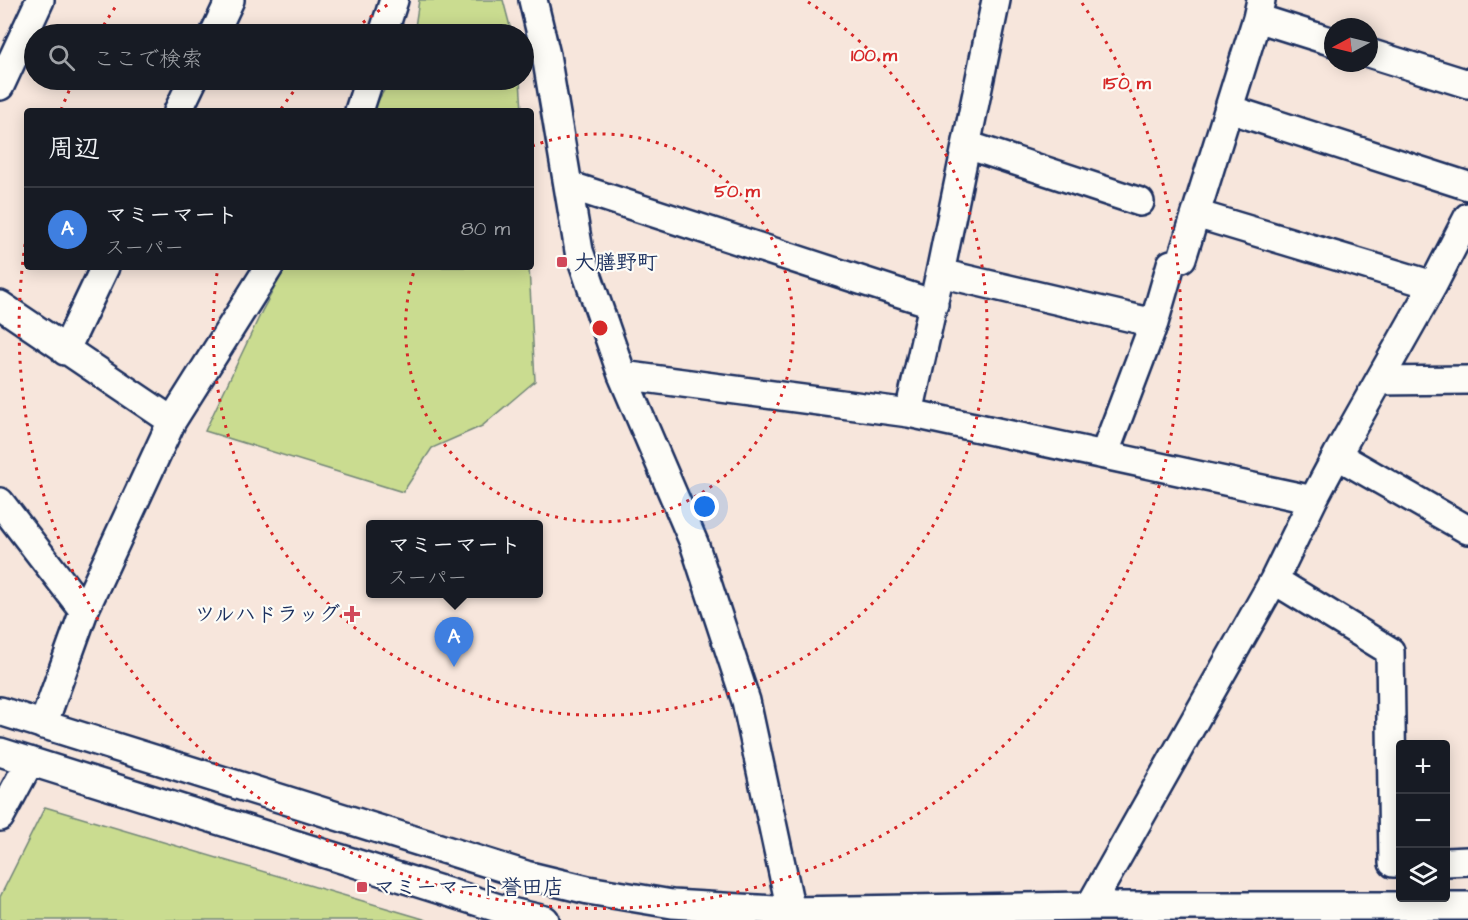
<!DOCTYPE html>
<html lang="ja">
<meta charset="utf-8">
<style>
:root{--surface:#171b24;--page:#20242c;--text:#f1f3f6;--muted:#9ea1a6;--line:#363941;--accent:#d1495b}
body{margin:0;font-family:"Architects Daughter","Klee One",sans-serif;background:var(--page);color:var(--text)}
.controls{position:absolute;right:18px;bottom:18px;display:grid;overflow:hidden;border-radius:6px;box-shadow:0 3px 15px #0003}
.controls button{width:54px;height:54px;display:grid;place-items:center;padding:0;border:0;border-bottom:2px solid var(--line);background:var(--surface);color:var(--text);font:30px sans-serif}
.compass{position:absolute;left:1324px;top:18px;width:54px;height:54px;border-radius:50%;background:var(--surface);box-shadow:0 3px 15px #0003;rotate:263deg}
.you{position:absolute;left:705px;top:507px;width:21px;height:21px;margin:-15px;border:4px solid #fff;border-radius:50%;background:#1a73e8;box-shadow:0 0 0 9px #1a73e833}
.badge{display:grid;place-items:center;width:39px;height:39px;border-radius:50%;background:var(--accent);color:#fff;font-size:20px;font-weight:700}
.pin{position:absolute;translate:-50% -50px;filter:drop-shadow(0 2px 3px #0008)}
.pin::after{content:'';position:absolute;top:32px;width:21px;height:18px;background:inherit;clip-path:polygon(0 0,100% 0,50% 100%)}
.popup{position:absolute;left:366px;top:520px;width:177px;height:78px;box-sizing:border-box;display:grid;place-content:center;border-radius:6px;background:var(--surface);filter:drop-shadow(0 2px 4px #0005);font-size:20px;white-space:nowrap;color:var(--muted)}
.popup b{font-size:22px;color:var(--text)}
.popup::after{content:'';position:absolute;left:50%;top:100%;margin-left:-12px;border:12px solid transparent;border-top-color:var(--surface)}
.list{margin:0;padding:0;list-style:none}
h2{display:flex;justify-content:space-between;align-items:center;height:78px;margin:0;padding:0 24px;font-size:26px}
h2 small{font-size:20px;font-weight:400;color:var(--muted)}
.list li{display:grid;grid-template-columns:39px 1fr auto;gap:18px;align-items:center;box-sizing:border-box;height:84px;padding:0 24px;border-top:2px solid var(--line)}
.list b{display:block;font-size:22px;white-space:nowrap}
.list p{margin:0;font-size:20px;white-space:nowrap;color:var(--muted)}
.list em{font-size:20px;font-style:normal;color:var(--muted)}
.icon{flex:none;width:33px;height:33px;fill:none;stroke:currentColor;stroke-width:2;stroke-linecap:round;stroke-linejoin:round}
.map{position:relative;flex:none;width:1468px;height:920px;overflow:hidden}
.search{position:absolute;background:var(--surface);box-shadow:0 3px 15px #0003;left:24px;top:24px;width:510px;height:66px;display:flex;align-items:center;gap:15px;box-sizing:border-box;padding:0 21px;border-radius:33px;color:var(--muted);font-size:22px}
.panel{position:absolute;background:var(--surface);box-shadow:0 3px 15px #0003;left:24px;top:108px;width:510px;height:162px;border-radius:6px}
.map>svg:first-child{display:block}
.green{fill:#cadc90;stroke:#728677;stroke-width:1.5}
.lines{fill:none;stroke-linecap:round;stroke-linejoin:round}
.minor-casing{stroke:#1b2f5e;stroke-width:32}
.minor{stroke:#fdfcf7;stroke-width:27}
.ring{fill:none;stroke:#d62828;stroke-width:3;stroke-dasharray:3 6}
.poi-dot{fill:#d1495b;stroke:#fdfcf7;stroke-width:2}
.labels{text-anchor:middle;dominant-baseline:central;stroke-width:4.5;stroke-linejoin:round;paint-order:stroke}
.poi-label{font-size:21px;font-weight:bold;fill:#1b2f5e;stroke:#fdfcf7;text-anchor:start}
.centre{fill:#d62828;stroke:#fdfcf7;stroke-width:3}
.ring-label{font-size:18px;text-anchor:middle;font-weight:bold;fill:#d62828;stroke:#fdfcf7;stroke-width:4.5;stroke-linejoin:round;paint-order:stroke}
</style>
<div class="map">
<svg width="1468" height="920" viewBox="0 0 1468 920">
<rect width="100%" height="100%" fill="#f7e6dc"/>
<filter id="ink" filterUnits="userSpaceOnUse"><feTurbulence type="fractalNoise" baseFrequency=".0167" numOctaves="2"/><feDisplacementMap in="SourceGraphic" scale="12" xChannelSelector="R" yChannelSelector="G"/><feConvolveMatrix kernelMatrix="1 2 1 2 8 2 1 2 1" color-interpolation-filters="sRGB"/></filter>
<g filter="url(#ink)">
<path class="green" d="M419,0H503L512,34H414Z
M390,80H520L522,111H372Z
M286,267H529L535,381L482,426L432,448L403,492L205,431L262,311Z
M45,807L427,920H0V897Z"/>
<g class="lines">
<defs>
<path id="minor" d="M533,0L546,55L579,251L622,375L694,543L746,701L793,920
M1257,18L1333,42
M214,34L230,0
M383,34L394,0
M1369,53L1468,84
M0,86L40,0
M1229,109L1468,186
M178,111L193,80
M359,111L369,80
M967,145L1140,202
M568,185L934,304
M1196,214L1433,285
M1182,258L1257,18L1261,0
M940,273L1154,323
M0,305L172,421
M65,351L105,267
M622,375L909,413L1313,500
M1379,381L1468,380
M909,413L940,273L996,0
M1104,455L1154,323L1171,264
M1337,455L1468,530
M0,502L84,611
M1274,580L1390,651L1393,863H1400
M0,711L526,875L588,890L672,904L791,911L1090,906H1468
M43,725L84,611L172,421L269,267
M0,752L511,912L545,920
M0,817L30,761
M1446,862L1468,861
M1090,906L1274,580L1313,500L1337,455L1433,285L1468,217"/>
</defs>
<use href="#minor" class="minor-casing"/>
<use href="#minor" class="minor"/>
</g>
</g>
<g class="ring">
<path d="M532 146A194 194 0 1 1 415 268"/>
<path d="M281 109A387 387 0 0 1 301 82M349 34A387 387 0 0 1 392 2M808 2A387 387 0 1 1 218 267"/>
<path d="M61 110A581 581 0 0 1 73 82M99 33A581 581 0 0 1 118 3M1082 3A581 581 0 1 1 27 232"/>
</g>
<g class="poi-dot">
<rect x="556" y="256" width="12" height="12" rx="3"/>
<path d="M349 605h6v6h6v6h-6v6h-6v-6h-6v-6h6z"/>
<rect x="356" y="881" width="12" height="12" rx="3"/>
</g>
<g class="labels">
<g class="poi-label">
<text x="574" y="262">大膳野町</text>
<text x="340" y="614" text-anchor="end">ツルハドラッグ</text>
<text x="374" y="887">マミーマート誉田店</text>
</g>
</g>
<circle cx="600" cy="328" r="9" class="centre"/>
<g class="ring-label">
<text x="874" y="61">100 m</text>
<text x="1127" y="89">150 m</text>
<text x="737" y="197">50 m</text>
</g>
</svg>
<div class="controls">
<button>+</button>
<button>−</button>
<button><svg class="icon" aria-label="layers" viewBox="0 0 24 24"><path d="M12 4l9 5-9 5-9-5zM3 14l9 5 9-5"/></svg></button>
</div>
<svg class="compass" viewBox="-18 -18 36 36"><path d="M0-13l5 13h-10z" fill="#e53935"/><path d="M0 13l5-13h-10z" fill="#9ea1a6"/></svg>
<div class="you"></div>
<div class="pin badge" style="left:454px;top:667px;background:#3f7fe0">A</div>
<div class="popup"><b>マミーマート</b>スーパー</div>
<div class="search"><svg class="icon" aria-label="search" viewBox="0 0 24 24"><circle cx="10" cy="10" r="6"/><path d="M15 15l6 6"/></svg>ここで検索</div>
<section class="panel">
<h2>周辺<small></small></h2>
<ul class="list">
<li><span class="badge" style="background:#3f7fe0">A</span><div><b>マミーマート</b><p>スーパー</p></div><em>80 m</em></li>
</ul>
</section>
</div>
